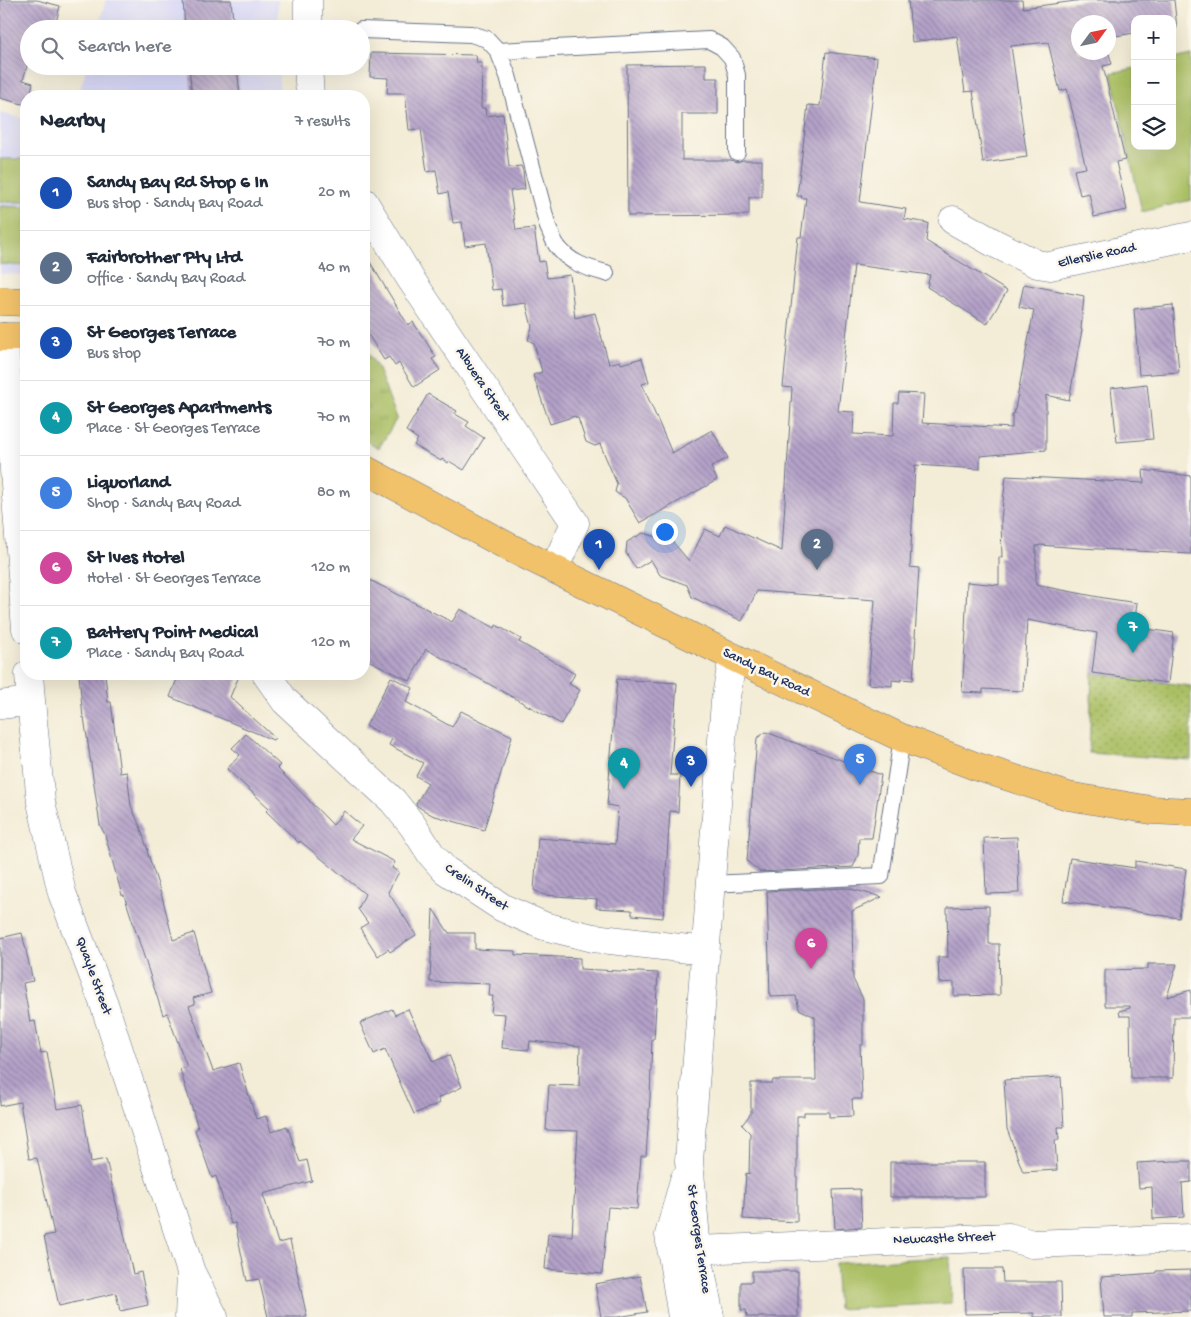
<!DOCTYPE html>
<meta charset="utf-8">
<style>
:root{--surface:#fff;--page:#f2f2f3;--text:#1f2937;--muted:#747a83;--line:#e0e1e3;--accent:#1f6fb2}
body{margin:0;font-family:"Gochi Hand",sans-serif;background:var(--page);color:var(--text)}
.controls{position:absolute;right:15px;top:15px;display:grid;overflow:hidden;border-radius:10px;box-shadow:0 5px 20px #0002}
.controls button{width:45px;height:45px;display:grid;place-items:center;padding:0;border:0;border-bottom:1px solid var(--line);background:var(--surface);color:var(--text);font:25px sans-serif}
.compass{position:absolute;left:1071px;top:15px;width:45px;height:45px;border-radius:50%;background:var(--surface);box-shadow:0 5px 20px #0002;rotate:57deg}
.you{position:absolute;left:664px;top:531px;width:18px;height:18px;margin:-12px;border:4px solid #fff;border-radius:50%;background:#1a73e8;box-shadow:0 0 0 8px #1a73e833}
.badge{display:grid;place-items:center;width:32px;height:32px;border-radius:50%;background:var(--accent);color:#fff;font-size:16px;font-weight:700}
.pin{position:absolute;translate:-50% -41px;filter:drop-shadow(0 1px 2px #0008)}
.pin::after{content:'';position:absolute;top:26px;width:18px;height:15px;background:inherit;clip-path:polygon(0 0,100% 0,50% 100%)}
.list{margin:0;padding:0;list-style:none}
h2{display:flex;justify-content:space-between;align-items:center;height:65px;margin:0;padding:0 20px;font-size:21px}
h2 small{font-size:16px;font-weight:400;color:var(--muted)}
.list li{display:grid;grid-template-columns:32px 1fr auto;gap:15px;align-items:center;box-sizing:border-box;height:75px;padding:0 20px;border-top:1px solid var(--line)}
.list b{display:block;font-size:19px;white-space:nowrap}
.list p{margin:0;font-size:16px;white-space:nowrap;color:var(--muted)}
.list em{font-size:16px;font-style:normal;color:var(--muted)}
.icon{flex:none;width:28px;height:28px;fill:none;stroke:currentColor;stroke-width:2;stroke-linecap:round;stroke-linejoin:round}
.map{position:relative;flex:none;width:1191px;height:1317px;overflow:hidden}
.search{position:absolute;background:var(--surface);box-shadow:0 5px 20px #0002;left:20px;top:20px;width:350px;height:55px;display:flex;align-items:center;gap:12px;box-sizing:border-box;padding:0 18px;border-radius:28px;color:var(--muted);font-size:19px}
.panel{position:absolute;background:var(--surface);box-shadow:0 5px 20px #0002;left:20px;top:90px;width:350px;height:590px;border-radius:20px}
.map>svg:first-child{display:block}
.built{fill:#d7d7f8}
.grass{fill:#aabf64;stroke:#627761}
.park{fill:url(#park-tufts);stroke:#627761}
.garden{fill:url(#garden-dots);stroke:#627761}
.building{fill:url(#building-back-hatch)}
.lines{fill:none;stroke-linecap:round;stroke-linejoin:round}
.lane-casing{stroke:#677188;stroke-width:18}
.street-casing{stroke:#677188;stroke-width:29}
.primary-casing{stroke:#677188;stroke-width:29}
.lane{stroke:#fff;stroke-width:16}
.street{stroke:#fff;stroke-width:28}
.primary{stroke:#f2c26a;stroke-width:28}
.labels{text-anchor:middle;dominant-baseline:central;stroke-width:5;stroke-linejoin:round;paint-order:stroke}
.street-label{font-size:14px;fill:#1b2f5e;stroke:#fbf7ec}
</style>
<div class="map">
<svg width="1191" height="1317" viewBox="0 0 1191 1317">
<defs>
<pattern id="park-tufts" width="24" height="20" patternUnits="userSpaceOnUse" patternTransform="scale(1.25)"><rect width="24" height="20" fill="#aabf64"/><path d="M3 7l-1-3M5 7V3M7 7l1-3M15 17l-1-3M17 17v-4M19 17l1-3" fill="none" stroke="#8a9c56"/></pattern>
<pattern id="garden-dots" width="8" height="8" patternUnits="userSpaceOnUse" patternTransform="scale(1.25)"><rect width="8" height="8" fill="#aabf64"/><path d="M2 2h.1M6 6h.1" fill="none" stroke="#8a9c56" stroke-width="1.8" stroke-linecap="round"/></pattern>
<pattern id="building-back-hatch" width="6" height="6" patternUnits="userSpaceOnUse" patternTransform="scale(1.25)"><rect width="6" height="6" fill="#b4a1c8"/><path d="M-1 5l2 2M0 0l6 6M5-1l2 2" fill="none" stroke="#9284a6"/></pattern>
</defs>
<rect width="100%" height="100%" fill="#fbf7ec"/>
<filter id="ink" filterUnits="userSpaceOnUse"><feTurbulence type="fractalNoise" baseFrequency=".02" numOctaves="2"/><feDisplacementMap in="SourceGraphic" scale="10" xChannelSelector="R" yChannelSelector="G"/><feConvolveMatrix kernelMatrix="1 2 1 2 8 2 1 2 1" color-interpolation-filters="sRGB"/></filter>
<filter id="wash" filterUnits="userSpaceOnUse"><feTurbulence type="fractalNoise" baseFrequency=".0096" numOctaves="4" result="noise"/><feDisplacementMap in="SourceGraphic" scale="20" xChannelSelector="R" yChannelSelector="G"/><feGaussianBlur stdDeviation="1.12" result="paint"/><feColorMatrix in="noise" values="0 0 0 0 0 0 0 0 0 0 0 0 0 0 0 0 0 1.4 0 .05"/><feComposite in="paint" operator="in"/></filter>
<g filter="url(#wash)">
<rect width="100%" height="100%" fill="#f3ecd6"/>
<path class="built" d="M106,0H278V29H98Z
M87,66H279V88L281,96H78Z
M0,113L26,119V275L0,274Z"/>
<path class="grass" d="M1191,55V200L1142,212L1111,73L1135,68V146H1172V59Z
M0,159H26V202H0Z
M0,206L26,207V266L0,264Z
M950,1257L952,1303L838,1309L835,1263Z"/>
<path class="park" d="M364,347L377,367L397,418L379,448L364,440Z"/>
<path class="garden" d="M1092,673L1191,686V760L1089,753Z"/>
<g id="blocks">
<path class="building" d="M0,0H37L60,6L55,27L44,24L43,29H29V59L23,80L33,83L30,96H26V105L0,98Z
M183,0H231L234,29H185Z
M908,0H1022L1023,8L1083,0H1174L1177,28L1172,29V19H1135V33L1108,37V22H1078V52H1108V51L1112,64L1103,66L1125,160L1116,162L1127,210L1094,217L1089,193L1080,195L1074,170L1086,168L1067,89L1060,91L1048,42L1011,46L1027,157L983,163L973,91L965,92L957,36L912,42Z
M826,52L877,58L860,202L906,209L904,219L928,223L926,241L1007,291L987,324L927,287L930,275L854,265L838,411L854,412L853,434L893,436L894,403H898L899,393L924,394L922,423L1012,428V414H1014L1034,310L1019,307L1024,284L1084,296L1081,329L1082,330L1069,400L1046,395V450L980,456V469L915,465L910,567L919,568L915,637H916L913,680L901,679V681L892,680V686L868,684L875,600L757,591L742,621L692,597L687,585L660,575L651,560L636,569L626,553L627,542L643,533L672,541L689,561L705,529L720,536L725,525L782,551L792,388L783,387L798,237H801L806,198H801L802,196H797L808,105L820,106Z
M371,53L476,55L477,63H482L481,108H485L486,116L503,114L509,167L521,166L523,171L525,189L510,191L516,230L534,228L539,262L544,261L547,278L570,275L575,318L595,313L609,364L620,361L621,364L642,358L649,382L642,384L672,453L712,430L728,458L711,467L717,480L640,523L625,498L615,492L617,484L600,444L595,446L586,442L578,418H576L575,416L550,424L533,375L542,372L534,343L528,340L532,327L526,303L503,306L501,289L492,290L486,243L465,246L462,222L453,223L448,192L440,194L436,170L427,172L421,129L409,130L405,93H387L388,78L370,77Z
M706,64V78H718V114H682V160H731L737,162L743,160H762V197H749V215L628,216L627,65Z
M189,66H237L240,96H192Z
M364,252L408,325L413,322L436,357L432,359L440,370L414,387L399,363L395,366L389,357L384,360L364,328Z
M1173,305L1179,372L1139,375L1134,309Z
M1147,384L1153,439L1117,442L1111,388Z
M428,394L457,411L455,414L469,422L466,426L484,438L464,470L449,461L448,463L442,459L441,461L414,445L418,439L406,431Z
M1143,470L1191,476V554L1081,548L1039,545V546H1036V585L1104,598L1137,603L1134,627L1174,633L1168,683L1092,673L1097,633L1027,620L1023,691L983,689V693L962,692L966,632H965L967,582L999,585V557H1002L1001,519L1006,476L1144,483Z
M364,577L452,622L460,609L495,628L496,625L521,639L519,642L575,674L569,684L580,690L561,724L426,649L410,681L364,658Z
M79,674H105L108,702H111L120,773L127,772L131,806L141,829L148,851H147L163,900L173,940L194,933L211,993L193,998L195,1004L189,1006L213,1071L239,1063L256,1119L266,1116L271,1132L287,1126L300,1162L307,1160L312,1181L263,1194L278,1243L290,1240L307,1317H268L259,1279L247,1281L235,1223L231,1224L226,1207H225L216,1176L212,1178L195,1130L198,1128L180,1069L187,1067L167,1013L163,1015L124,895H122L105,835L100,825L84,717L83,718Z
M179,674H240L230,697L275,738L273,740L170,697Z
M391,677L413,688L406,702L452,727L461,711L512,736L484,830L432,815L417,806L416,804L428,783L416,776L423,763L389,745L392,739L366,726Z
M617,679L677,683L670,775H680L678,812L670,811L663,918L632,915V910L596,908L597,899L544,895L534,890L538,838L615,844L618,807L607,805Z
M766,732L881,775L872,838H859L858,855L853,867L760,872L747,861L757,738Z
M246,734L280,765L277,768L333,825L344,811L362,826L351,839L395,862L392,868L399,872L388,892L416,935L390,952L388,949L378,956L360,928L368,923L358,909L365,894L300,841L299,843L266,811L269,808L227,769L240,755L232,748Z
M1017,837L1019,893L986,894L984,838Z
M1070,858L1135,868V861L1186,869L1179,918L1063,901Z
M847,888L882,897L852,911L853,979L863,999V1045H860L862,1099H852L853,1116L829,1117V1112H804V1116H797V1222L743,1219L746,1173L749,1174L750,1133L742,1125L751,1113V1083H772L773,1080H816L815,1017L799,1009L796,996L770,997L767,891Z
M989,906V944H999L1000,995L954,996V982L939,983L938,957H948L947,907Z
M433,909L449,933H475V949L515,951V955L580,958V969L658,973L654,1039H652L650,1098L646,1156H641L637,1209L608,1207L602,1274L545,1269L548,1234L572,1236L578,1131L546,1130L549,1085L579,1086L580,1046L530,1041L529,1050L502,1048L505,1014L491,1013L493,996H489L490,984L430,982Z
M22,933L33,981L23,983L30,1022L35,1021L41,1053L47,1052L57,1109L82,1105L91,1162L106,1159L120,1220H121L133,1274L141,1272L148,1305L120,1311L116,1293L59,1306L44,1236L54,1234L37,1158L29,1159L20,1102L0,1106V938Z
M1148,964H1177L1167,997L1191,990V1017H1174L1173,1078H1131L1130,1016H1120L1119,1011L1130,1008V1006H1105V970L1148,969Z
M392,1009L395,1015L408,1009L433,1062L449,1055L462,1087L438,1098L440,1103L414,1114L385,1049L374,1054L360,1023Z
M1061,1077L1064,1127H1058L1059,1140H1055L1057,1170L1023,1172L1007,1129L1004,1080Z
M1173,1161H1191V1182L1182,1183L1184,1217L1153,1219L1152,1187L1139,1188L1137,1163Z
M890,1162H985V1197H890Z
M860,1189L862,1227L835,1229L833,1190Z
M964,1269H1002L1003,1282H1061L1062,1317H1034V1313L965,1314Z
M1191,1270V1311L1132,1313V1317H1104L1101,1277L1156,1273V1271Z
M752,1271H798V1317H747L746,1310H741V1282H752Z
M640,1276L647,1312L618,1317H601L595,1284Z"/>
</g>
</g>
<g filter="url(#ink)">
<use href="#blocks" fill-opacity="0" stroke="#677188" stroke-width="1"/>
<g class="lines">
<defs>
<path id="lane" d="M361,30L471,34L487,39L498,51L508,76L548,227C551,233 553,240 557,246C569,263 587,268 606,273
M498,51L709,40L722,47L732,58L737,75V152
M710,884L881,876L902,738"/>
<path id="street" d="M308,29V0
M308,66L310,96
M364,202L410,278L575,523L554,569
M953,220L994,243L1037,264L1050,266L1191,236
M4,337L26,629
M29,674L31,701L41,802L62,893L104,1004L191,1272L214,1317
M266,674L285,701L393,801L413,826L431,854L445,870L503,908L544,926L593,938L706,951
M0,705L31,701
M697,1250L1009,1237L1032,1244L1191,1238
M189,1317L191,1273
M682,1317L669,1235L684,1180
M710,1317L697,1250L689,1161L725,702L733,657"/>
<path id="primary" d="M0,301L26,302
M0,337H26
M364,469L509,547L733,657L902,738L975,766L1068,796L1151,810L1191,812"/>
</defs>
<use href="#lane" class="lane-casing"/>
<use href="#street" class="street-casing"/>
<use href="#primary" class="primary-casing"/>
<use href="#lane" class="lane"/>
<use href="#street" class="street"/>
<use href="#primary" class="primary"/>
</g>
</g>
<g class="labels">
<g class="street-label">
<text transform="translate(1097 256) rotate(-12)">Ellerslie Road</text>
<text transform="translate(482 385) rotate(56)">Albuera Street</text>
<text transform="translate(766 673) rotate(26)">Sandy Bay Road</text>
<text transform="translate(476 888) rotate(34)">Crelin Street</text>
<text transform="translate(93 976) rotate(70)">Quayle Street</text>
<text transform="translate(698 1239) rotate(82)">St Georges Terrace</text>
<text transform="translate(944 1239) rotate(-2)">Newcastle Street</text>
</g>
</g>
</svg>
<div class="controls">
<button>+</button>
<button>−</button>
<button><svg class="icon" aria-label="layers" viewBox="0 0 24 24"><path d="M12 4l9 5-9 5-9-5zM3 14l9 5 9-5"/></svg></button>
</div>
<svg class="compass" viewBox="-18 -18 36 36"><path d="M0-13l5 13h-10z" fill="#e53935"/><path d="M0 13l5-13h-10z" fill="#747a83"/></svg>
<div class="you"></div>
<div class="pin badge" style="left:599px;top:570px;background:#1a4fb4">1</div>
<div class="pin badge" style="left:817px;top:570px;background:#5c6f8a">2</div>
<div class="pin badge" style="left:691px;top:787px;background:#1a4fb4">3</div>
<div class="pin badge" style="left:624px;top:789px;background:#0f9aa8">4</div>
<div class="pin badge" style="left:860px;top:785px;background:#3f7fe0">5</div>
<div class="pin badge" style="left:811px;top:969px;background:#d1479c">6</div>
<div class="pin badge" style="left:1133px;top:653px;background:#0f9aa8">7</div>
<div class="search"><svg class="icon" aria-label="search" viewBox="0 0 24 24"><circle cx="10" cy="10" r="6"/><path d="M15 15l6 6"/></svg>Search here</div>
<section class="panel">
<h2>Nearby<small>7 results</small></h2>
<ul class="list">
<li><span class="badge" style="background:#1a4fb4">1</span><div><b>Sandy Bay Rd Stop 6 In</b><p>Bus stop · Sandy Bay Road</p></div><em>20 m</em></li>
<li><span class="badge" style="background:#5c6f8a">2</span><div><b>Fairbrother Pty Ltd</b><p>Office · Sandy Bay Road</p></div><em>40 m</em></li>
<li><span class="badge" style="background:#1a4fb4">3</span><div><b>St Georges Terrace</b><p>Bus stop</p></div><em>70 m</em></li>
<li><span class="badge" style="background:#0f9aa8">4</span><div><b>St Georges Apartments</b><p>Place · St Georges Terrace</p></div><em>70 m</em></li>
<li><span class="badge" style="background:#3f7fe0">5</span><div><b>Liquorland</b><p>Shop · Sandy Bay Road</p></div><em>80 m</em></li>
<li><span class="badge" style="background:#d1479c">6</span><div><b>St Ives Hotel</b><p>Hotel · St Georges Terrace</p></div><em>120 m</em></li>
<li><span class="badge" style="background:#0f9aa8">7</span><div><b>Battery Point Medical</b><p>Place · Sandy Bay Road</p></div><em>120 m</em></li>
</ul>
</section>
</div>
